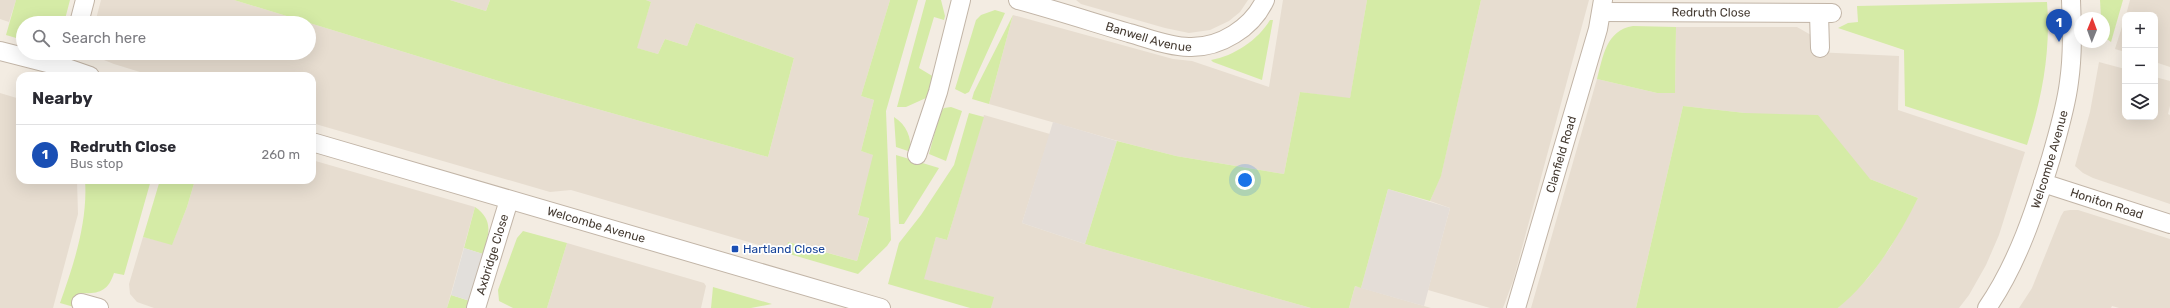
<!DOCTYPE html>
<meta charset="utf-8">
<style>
:root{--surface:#fff;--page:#f7f7f7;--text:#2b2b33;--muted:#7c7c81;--line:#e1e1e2;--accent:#0f766e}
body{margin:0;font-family:Rubik,sans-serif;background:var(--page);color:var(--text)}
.controls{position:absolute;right:12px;top:12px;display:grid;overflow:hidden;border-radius:8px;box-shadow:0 4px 16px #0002}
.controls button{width:36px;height:36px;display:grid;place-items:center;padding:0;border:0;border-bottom:1px solid var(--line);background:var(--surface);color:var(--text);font:20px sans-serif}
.compass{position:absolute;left:2074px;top:12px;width:36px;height:36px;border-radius:50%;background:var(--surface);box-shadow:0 4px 16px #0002;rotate:1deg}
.you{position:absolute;left:1245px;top:180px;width:14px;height:14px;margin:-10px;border:3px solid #fff;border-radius:50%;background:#1a73e8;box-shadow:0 0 0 6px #1a73e833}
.badge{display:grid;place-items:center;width:26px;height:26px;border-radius:50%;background:var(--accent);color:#fff;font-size:13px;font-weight:700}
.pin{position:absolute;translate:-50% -33px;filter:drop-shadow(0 1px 2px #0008)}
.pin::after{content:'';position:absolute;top:21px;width:14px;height:12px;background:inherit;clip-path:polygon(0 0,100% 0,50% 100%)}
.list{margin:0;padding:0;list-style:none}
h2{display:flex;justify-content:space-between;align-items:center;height:52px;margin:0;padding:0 16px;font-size:17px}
h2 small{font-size:13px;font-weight:400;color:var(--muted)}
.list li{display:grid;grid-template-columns:26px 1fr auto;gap:12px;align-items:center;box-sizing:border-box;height:60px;padding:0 16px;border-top:1px solid var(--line)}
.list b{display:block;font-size:15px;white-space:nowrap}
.list p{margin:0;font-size:13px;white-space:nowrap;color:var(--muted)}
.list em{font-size:13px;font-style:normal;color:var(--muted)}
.icon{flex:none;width:22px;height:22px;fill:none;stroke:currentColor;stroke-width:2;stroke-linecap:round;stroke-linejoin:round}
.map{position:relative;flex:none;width:2170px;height:308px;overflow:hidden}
.search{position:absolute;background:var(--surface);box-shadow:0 4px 16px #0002;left:16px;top:16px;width:300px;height:44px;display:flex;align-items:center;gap:10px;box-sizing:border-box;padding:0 14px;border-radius:22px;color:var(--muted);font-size:15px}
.panel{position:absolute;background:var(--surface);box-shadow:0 4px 16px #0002;left:16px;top:72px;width:300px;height:112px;border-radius:12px}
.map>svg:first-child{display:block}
.residential{fill:#e7ddd0}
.industrial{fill:#e4ddd7}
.green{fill:#d5eba6}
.parking{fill:#e2dfdb}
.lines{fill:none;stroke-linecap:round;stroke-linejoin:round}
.street-casing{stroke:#c2b5a7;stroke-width:20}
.street{stroke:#fff;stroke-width:18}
.transit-dot{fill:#1a4fb4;stroke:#fff;stroke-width:1.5}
.labels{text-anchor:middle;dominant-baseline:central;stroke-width:3.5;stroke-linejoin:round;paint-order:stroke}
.street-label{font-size:12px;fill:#453b32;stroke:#fff}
.transit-label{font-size:12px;fill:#164399;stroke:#fff;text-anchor:start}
</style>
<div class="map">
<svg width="2170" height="308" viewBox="0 0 2170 308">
<rect width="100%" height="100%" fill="#f3ece2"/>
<path class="residential" d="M0,0H16L9,22L0,19Z
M101,0H234L512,85L768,157L794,58L696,23L687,46L665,39L658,54L636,48L651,2L646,0H890L861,96L874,100L861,151L874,155L858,214L869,217L857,261L789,242L786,253L571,190L550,192L312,123V76H153L114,64L104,60L97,53H309V23H95Z
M450,0H490L486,11Z
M1076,0H1248L1240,12L1229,21L1210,30L1189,33L1165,28L1081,4Z
M1283,0H1367L1350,99L1300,92L1284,174L1176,156L1125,143L989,104L1013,15L1173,59L1192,61L1269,87Z
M1481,0H1589L1513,281L1503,308H1490L1428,290L1450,208L1430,201L1441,175Z
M2130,0H2170V67L2155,62V15H2126Z
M2125,17V52L2115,49Z
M1676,27H1797L1811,35L1815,52L1899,56L1898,110L2025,152L1999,235L1986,265L1969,295L1959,308H1838L1869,277L1890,248L1918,198L1870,179L1745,113L1683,106L1636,308H1531L1597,79L1657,93H1675Z
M2099,62L2125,69V117H2155V77L2170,81V106L2168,114L2170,115V204L2093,178L2083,173L2075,166L2090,112Z
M0,93L20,99V180H77L78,214L53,308H0Z
M984,115L1050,134L1022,223L1085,244L1311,308H991L993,297L923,279L936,237L947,240Z
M312,160L475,207L447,308H154L137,302L130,294L129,284L143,237L172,244L187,207L195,180H312Z
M2070,210H2078L2170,239V308H2119L2112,306L2111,308H2019L2032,288L2061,216L2064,211Z
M567,243L704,283L706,286L701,308H547Z
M1355,286L1431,308H1349Z"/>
<path class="industrial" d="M1053,122L1117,141L1085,244L1022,223Z
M1388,189L1450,208L1424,306L1361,288Z"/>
<path class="green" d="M16,0H70L64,23H23V40L6,35Z
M234,0H450L486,11L490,0H646L651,2L637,48L658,54L665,39L687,46L696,23L794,58L768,157L512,85Z
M890,0H918L886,111L891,240L887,246L858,274L786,253L788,242L857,261L869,218L858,215L873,155L861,151L874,100L861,96Z
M926,0H941L945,16L944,20L934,17L919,68L934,77L926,98L906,107H897Z
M1367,0H1481L1441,176L1430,201L1388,189L1361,288L1355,286L1349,308H1311L1085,244L1117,141L1176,156L1284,174L1300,92L1350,98Z
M2100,0H2123L2111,42L2104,37V18H2101Z
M2047,2C2051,51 2042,98 2027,145L1905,106L1904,50L1838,28L1848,23L1858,22L1857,6Z
M995,10L1005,13L969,92L965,94L955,89L976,20L981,15Z
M1013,15L989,104L972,99L974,92Z
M1270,20H1273L1262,80L1213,62L1211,60C1234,56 1258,40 1270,20Z
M1633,26L1676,27L1675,93H1657L1597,79C1603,57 1606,30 1633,26Z
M1683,106L1745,113L1818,115L1870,179L1918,198C1898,238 1873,279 1838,308H1636Z
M951,107L962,111L946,161L929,154L940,113L944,108Z
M969,113L984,117L947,240L936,237L924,279L994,297L991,308H970L888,284L899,243L921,215L954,165Z
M894,117C907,125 911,137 911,152L896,147Z
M896,155L939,168L904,224H899Z
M85,180H151L124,275L114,273C108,292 98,294 80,293L74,307L60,303C74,264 88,221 85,180Z
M160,180H195L187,207L172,245L143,237Z
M475,207C494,220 489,234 483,254L464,248Z
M523,231L567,243L547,308H513L499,301L498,290L517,238Z
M713,287L772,304L751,308H711Z
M451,295L470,301L468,308H447Z"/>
<path class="parking" d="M464,248L483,254L470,301L451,295Z"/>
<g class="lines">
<defs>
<g id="street">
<path id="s1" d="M1018,0C1055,10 1092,22 1129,33C1148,38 1169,47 1189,47C1220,48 1252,28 1265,0"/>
<path id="s2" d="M1602,12L1832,13"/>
<path d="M1819,13L1820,48"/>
<path d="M79,23L85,0"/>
<path d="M0,51L67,68L90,76"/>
<path id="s3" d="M312,142L881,308"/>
<path d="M917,155L938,92L961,0"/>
<path id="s4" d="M2043,183L2170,224"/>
<path d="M81,303L99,308"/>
<path id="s5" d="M476,308L509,200"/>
<path id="s6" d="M1516,308L1598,29L1603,0"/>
<path id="s7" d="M1987,308C2018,263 2035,210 2051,158C2058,133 2066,107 2069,82C2073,54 2072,27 2071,0"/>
</g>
</defs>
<use href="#street" class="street-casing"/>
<use href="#street" class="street"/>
</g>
<rect class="transit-dot" x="731" y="245" width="8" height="8" rx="2"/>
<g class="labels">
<g class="street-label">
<text stroke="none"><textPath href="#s2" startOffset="109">Redruth Close</textPath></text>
<text stroke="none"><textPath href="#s1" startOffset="136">Banwell Avenue</textPath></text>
<text stroke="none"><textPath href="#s6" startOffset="160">Clanfield Road</textPath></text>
<text stroke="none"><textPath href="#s7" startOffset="162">Welcombe Avenue</textPath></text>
<text stroke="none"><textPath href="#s4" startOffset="67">Honiton Road</textPath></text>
<text stroke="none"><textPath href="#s3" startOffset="296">Welcombe Avenue</textPath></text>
<text stroke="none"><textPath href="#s5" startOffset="56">Axbridge Close</textPath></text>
</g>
<g class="transit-label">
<text x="743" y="249">Hartland Close</text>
</g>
</g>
</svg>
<div class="controls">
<button>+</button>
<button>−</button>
<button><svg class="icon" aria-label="layers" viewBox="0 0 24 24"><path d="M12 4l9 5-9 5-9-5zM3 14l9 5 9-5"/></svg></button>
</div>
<svg class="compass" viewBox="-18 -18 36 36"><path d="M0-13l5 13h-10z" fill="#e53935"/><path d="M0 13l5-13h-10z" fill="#7c7c81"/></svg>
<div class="you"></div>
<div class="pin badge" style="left:2059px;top:42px;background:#1a4fb4">1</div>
<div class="search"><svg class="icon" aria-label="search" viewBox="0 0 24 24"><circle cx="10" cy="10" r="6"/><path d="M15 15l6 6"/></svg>Search here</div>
<section class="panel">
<h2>Nearby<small></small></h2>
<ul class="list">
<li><span class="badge" style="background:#1a4fb4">1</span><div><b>Redruth Close</b><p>Bus stop</p></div><em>260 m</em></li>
</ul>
</section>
</div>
